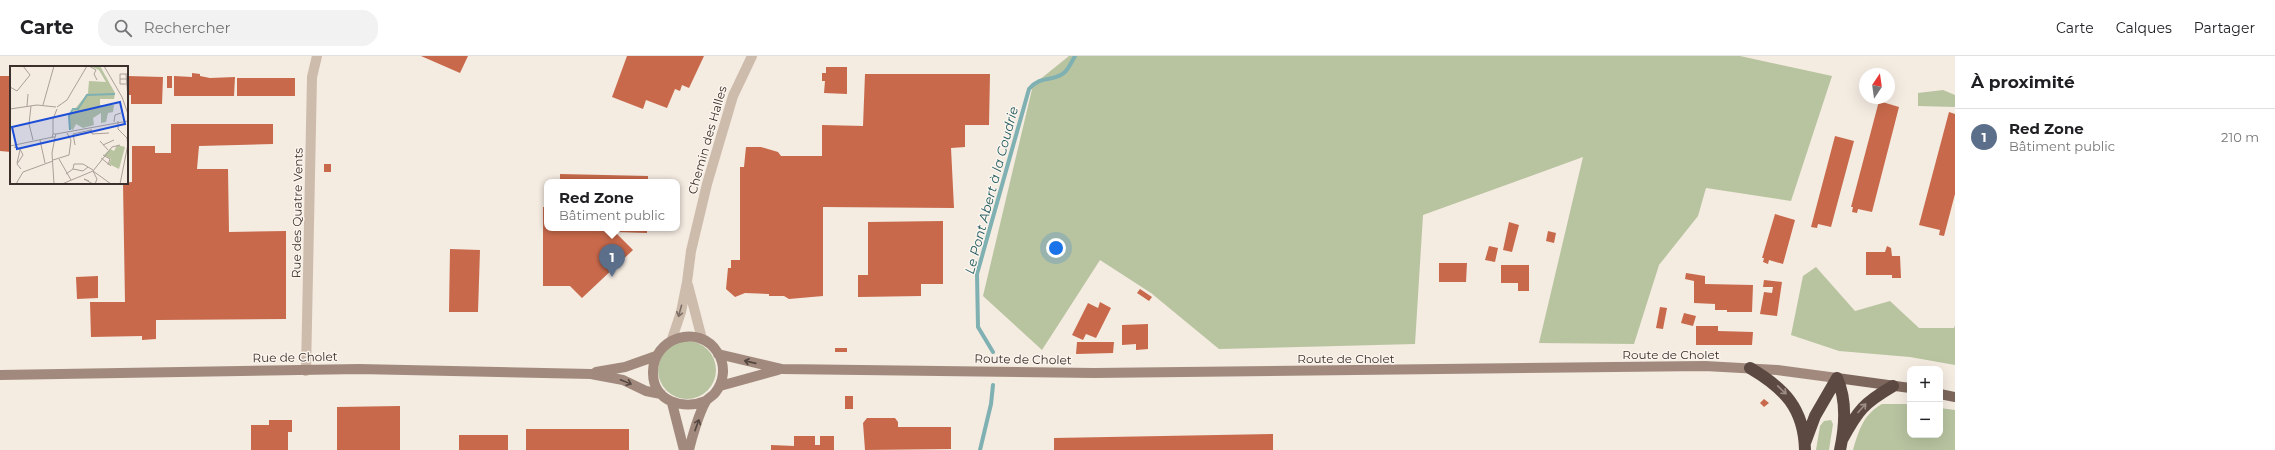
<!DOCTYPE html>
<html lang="fr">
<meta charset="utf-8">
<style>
:root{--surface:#fff;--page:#f2f2f2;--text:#202124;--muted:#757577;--line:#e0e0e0;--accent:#1f5a5e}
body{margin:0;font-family:Montserrat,sans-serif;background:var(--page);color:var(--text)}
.controls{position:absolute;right:12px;bottom:12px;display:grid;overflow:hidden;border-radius:8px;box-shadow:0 4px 16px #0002}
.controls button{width:36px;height:36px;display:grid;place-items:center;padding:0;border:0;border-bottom:1px solid var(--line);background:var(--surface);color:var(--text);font:20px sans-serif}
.compass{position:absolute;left:1859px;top:12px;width:36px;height:36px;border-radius:50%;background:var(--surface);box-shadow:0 4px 16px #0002;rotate:13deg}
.you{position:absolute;left:1056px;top:192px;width:14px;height:14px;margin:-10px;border:3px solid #fff;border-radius:50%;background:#1a73e8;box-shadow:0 0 0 6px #1a73e833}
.badge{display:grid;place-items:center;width:26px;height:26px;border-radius:50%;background:var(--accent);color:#fff;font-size:13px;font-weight:700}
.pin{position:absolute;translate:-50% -33px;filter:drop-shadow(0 1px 2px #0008)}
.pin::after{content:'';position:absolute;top:21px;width:14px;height:12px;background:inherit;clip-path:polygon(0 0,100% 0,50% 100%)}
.popup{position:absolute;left:544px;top:123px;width:136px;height:52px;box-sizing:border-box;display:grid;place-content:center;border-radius:8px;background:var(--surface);filter:drop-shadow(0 1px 3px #0005);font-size:13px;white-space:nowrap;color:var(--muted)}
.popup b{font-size:15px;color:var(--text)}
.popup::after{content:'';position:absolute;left:50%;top:100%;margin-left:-8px;border:8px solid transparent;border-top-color:var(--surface)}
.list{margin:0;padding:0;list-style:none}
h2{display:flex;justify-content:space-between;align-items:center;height:52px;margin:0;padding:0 16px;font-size:17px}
h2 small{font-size:13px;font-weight:400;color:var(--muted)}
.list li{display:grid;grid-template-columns:26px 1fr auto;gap:12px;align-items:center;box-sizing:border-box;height:56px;padding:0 16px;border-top:1px solid var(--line)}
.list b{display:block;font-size:15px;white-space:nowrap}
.list p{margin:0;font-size:13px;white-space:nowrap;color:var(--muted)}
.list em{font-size:13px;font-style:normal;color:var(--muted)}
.icon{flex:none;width:22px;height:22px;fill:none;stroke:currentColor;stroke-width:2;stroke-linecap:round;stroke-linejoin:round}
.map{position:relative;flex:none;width:1955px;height:394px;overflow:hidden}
header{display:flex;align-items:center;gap:24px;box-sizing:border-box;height:56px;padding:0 20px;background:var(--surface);border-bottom:1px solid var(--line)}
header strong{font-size:19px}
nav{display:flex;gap:22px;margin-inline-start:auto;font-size:14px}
.search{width:280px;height:36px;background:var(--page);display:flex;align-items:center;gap:10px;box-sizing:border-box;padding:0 14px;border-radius:16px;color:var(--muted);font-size:15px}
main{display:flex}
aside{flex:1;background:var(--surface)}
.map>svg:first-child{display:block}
.green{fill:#b8c4a0}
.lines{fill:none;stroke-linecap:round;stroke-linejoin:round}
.stream{stroke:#7fb0b2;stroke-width:4}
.building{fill:#c8694b}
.street{stroke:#cdbbac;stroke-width:10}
.secondary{stroke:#a18a7d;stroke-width:10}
.primary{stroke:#7d675c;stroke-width:10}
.highway{stroke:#5c4a42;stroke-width:12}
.oneway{stroke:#7d6f65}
.oneway2{stroke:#544640}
.oneway3{stroke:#9c8e87}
.labels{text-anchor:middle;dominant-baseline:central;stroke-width:3;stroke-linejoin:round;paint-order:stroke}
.street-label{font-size:12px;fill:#3b302b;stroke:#fbf5ee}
.water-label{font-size:13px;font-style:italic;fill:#1f5a5e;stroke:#fbf5ee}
.inset-river{fill:none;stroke:#7fb0b2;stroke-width:2}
.inset-road{fill:none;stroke:#aaa098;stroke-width:1}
.view{fill:#1d4ed8;fill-opacity:0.15;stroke:#1d4ed8;stroke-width:2}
.inset-edge{fill:none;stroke:#3b302b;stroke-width:2}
</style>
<header>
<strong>Carte</strong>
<div class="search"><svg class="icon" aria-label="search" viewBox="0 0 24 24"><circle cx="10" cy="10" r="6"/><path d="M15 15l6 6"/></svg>Rechercher</div>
<nav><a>Carte</a><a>Calques</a><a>Partager</a></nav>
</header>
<main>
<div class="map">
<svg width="1955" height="394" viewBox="0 0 1955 394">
<rect width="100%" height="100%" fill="#f4ebe1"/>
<path class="green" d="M1069,0H1740L1832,20L1791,145L1706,132L1698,160L1659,209L1634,288L1539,287L1583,101L1423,159L1415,288L1219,293L1151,237L1100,204L1042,294L983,240L1033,29Z
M1943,34L1955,39V51L1918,50V37Z
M1816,211L1855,255L1890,245L1919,272H1954L1955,269V309L1910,301L1839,295L1791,279L1803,220Z
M658 314a29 29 0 1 1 58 0a29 29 0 1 1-58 0Z
M1882,348H1910V379H1940V352L1955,354V394H1853C1859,374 1863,359 1882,348Z
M1831,364L1833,368L1829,394H1816L1820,370L1824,365Z"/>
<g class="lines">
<path class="stream" d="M993,296L978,271L977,218L1029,33C1042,18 1053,27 1065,16C1069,12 1072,5 1075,0
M980,394L991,348L993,329"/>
</g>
<path class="building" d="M421,0H468L460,17Z
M627,0H704L689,32L682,29L680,35L675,33L667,52L646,44L643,53L612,41Z
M826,11H847V38L824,37L825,25H822V17H826Z
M192,17L200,18V20L210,22L235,21L234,40H174V20L192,21Z
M865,18H990L989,69H965V91L951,92L954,152L823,151V240L789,243L784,240H769V238L745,237L735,241L726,233L728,212H731V204H740V111H744L746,91H761L778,96L781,100H822V69L863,70Z
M0,20H11V96L0,95Z
M127,20L163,21L162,48H131V39H127Z
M167,20H172V32H167Z
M237,22H295V40H237Z
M1879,45L1899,51L1872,156L1858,153L1857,157L1852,156L1853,151H1851Z
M1949,56L1955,58V138L1944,180L1939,179L1940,174L1919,169Z
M171,68H273V88L199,90L197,113H228L229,176L286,175V263L156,264V283L142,284V280L91,281L90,246H125L123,127L132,126V90H155V97H171Z
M1835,80L1854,85L1831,171L1818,168L1817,172L1811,171Z
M324,108H331V116H324Z
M560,118L648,120V126H560Z
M543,151H547V172H647V177L615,176L633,194L582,242L570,230H543Z
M1775,158L1795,164L1783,208L1769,204L1768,208L1763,206L1764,202H1762Z
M943,165V228H921V240L858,241V219H868V166Z
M1509,166L1519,169L1512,196L1503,194Z
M1548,175L1556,177L1554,187L1546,185Z
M1489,190L1498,192L1495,206L1485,204Z
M1887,190L1891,192L1892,200H1900L1901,222H1892V219H1866V196H1885Z
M450,193L480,194L478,256H449Z
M1439,207H1467L1466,226H1439Z
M1501,209H1529V235H1518V227H1501Z
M1686,217L1705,220V228L1753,229L1752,256H1727V254H1715V248L1694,247V225L1685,223Z
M98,220V242L77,243L76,221Z
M1764,224L1782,226L1777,260L1760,258L1764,236L1772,237L1773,231H1763Z
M1140,233L1152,241L1149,245L1137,237Z
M1100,246L1111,252L1096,282L1086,278L1083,284L1072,279L1088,247L1098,252Z
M1660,251L1667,252L1663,273L1656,272Z
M1684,257L1696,260L1693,270L1681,267Z
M1148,268V293L1136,294V288L1122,289V269Z
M1696,270H1718V275L1753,276L1752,289H1696Z
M1077,286H1114L1113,297L1076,298Z
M835,292H847V296H835Z
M845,340H853V353H845Z
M1764,343L1769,347L1764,351L1760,347Z
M400,350V394H337V351Z
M867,362H895L898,366V371H951V393L865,394L863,367Z
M269,364H292V376H288V394H251V369H269Z
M526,373H629V394H526Z
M1273,378V394H1054V382Z
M459,379H508V394H459Z
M794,380H815V389H820V380H834V394H771V389L794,390Z"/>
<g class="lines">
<path class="street" d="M688,229L702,283
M672,283L681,256L687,226L691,195L707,128L733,40L752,0
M306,315L312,21L317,0"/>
<path class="secondary" d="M718,298L782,313L1094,317L1705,310L1777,314L1837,322
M596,316L625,311L656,300
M0,319L359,313L591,318L623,324L646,335L661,338
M720,330L778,314
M672,347L684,394
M689,394C692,381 699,357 706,345C708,342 713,340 715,337C724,326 726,310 718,297C699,266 652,282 653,317C653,346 684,354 706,345"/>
<path class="primary" d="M1837,322L1910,332
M1940,338L1955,341"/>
<path class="highway" d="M1750,312C1784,332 1804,352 1805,394
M1837,322C1847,344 1845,371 1840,394
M1842,384C1858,354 1864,347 1893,330
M1805,387L1815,360L1837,322"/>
</g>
<defs><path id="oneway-shaft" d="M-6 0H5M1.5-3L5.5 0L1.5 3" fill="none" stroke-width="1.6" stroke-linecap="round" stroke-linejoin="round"/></defs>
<use class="oneway" href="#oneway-shaft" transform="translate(680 255) rotate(105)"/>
<g class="oneway2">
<use href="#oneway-shaft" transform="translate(750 306) rotate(-167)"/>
<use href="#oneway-shaft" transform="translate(626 326) rotate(22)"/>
<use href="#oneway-shaft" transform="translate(697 369) rotate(-70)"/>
</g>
<g class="oneway3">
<use href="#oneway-shaft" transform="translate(1782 334) rotate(44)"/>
<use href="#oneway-shaft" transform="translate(1862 352) rotate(-48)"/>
</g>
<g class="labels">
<g class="street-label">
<text transform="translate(707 84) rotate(-74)">Chemin des Halles</text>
<text transform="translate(297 157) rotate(-89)">Rue des Quatre Vents</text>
<text x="1671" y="298">Route de Cholet</text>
<text transform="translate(295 301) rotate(-1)">Rue de Cholet</text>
<text x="1346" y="302">Route de Cholet</text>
<text transform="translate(1023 303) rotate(1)">Route de Cholet</text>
</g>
<g class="water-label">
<text transform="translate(991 134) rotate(-75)">Le Pont Abert à la Coudrie</text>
</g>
</g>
<g transform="translate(10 10)">
<rect width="118" height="118" fill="#f4ebe1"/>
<path d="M80,0H90L105,27L104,33H90V39H104L103,46L98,47L96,56L91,57V47L83,52L84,59L73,62L66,58L63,64L59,62L60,49L78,27L79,15L96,16L89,4ZM107,79L115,81L109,103L99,98L101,93L94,89L100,83L104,85Z" fill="#b8c4a0"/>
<path class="inset-river" d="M60,64L59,50L63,43H68L77,29L105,28"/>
<path class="inset-road" d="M79,0L86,4L84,8L87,14M94,0L112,31L118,48M116,8L118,32M110,13V8H118M118,13H110V18H118M0,21L7,25L20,9L13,0M33,39L44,0M17,40L18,28M21,40L19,58L23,74M47,41L57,34L77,0M0,43L27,39L46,41M108,55V63L117,72L118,80M104,56L105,49L111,47M81,63L82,68L99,67M43,68V53L47,43M43,68H46L45,71H42ZM46,68L118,55M30,74L35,97M90,75L98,84M65,79L63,68L81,64M93,79L104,74M0,80L43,71M4,81L10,83L13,89L7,98L11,103M93,89L100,93L98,99M91,92L101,100M49,93L61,114M43,94L59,89L61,74L57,67M7,97L10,84M63,103L73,105L78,101M83,105L102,81L110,79M83,105L101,118M83,105L87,113L85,118M56,108L63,103L64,98H73L83,104M79,115L74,113L83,118M6,118L13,106L43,95M44,118L42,87L45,71M52,118L83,105M110,118L118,78"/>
<path class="view" d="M110,36L115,58L7,83L2,61Z"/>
<rect width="118" height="118" class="inset-edge"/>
</g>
</svg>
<div class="controls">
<button>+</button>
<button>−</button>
</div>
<svg class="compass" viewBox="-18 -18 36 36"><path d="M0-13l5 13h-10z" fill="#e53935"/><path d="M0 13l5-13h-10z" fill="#757577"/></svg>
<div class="you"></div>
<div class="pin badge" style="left:612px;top:221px;background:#5c6f8a">1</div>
<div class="popup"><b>Red Zone</b>Bâtiment public</div>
</div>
<aside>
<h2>À proximité<small></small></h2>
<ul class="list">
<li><span class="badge" style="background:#5c6f8a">1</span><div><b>Red Zone</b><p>Bâtiment public</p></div><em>210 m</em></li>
</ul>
</aside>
</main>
